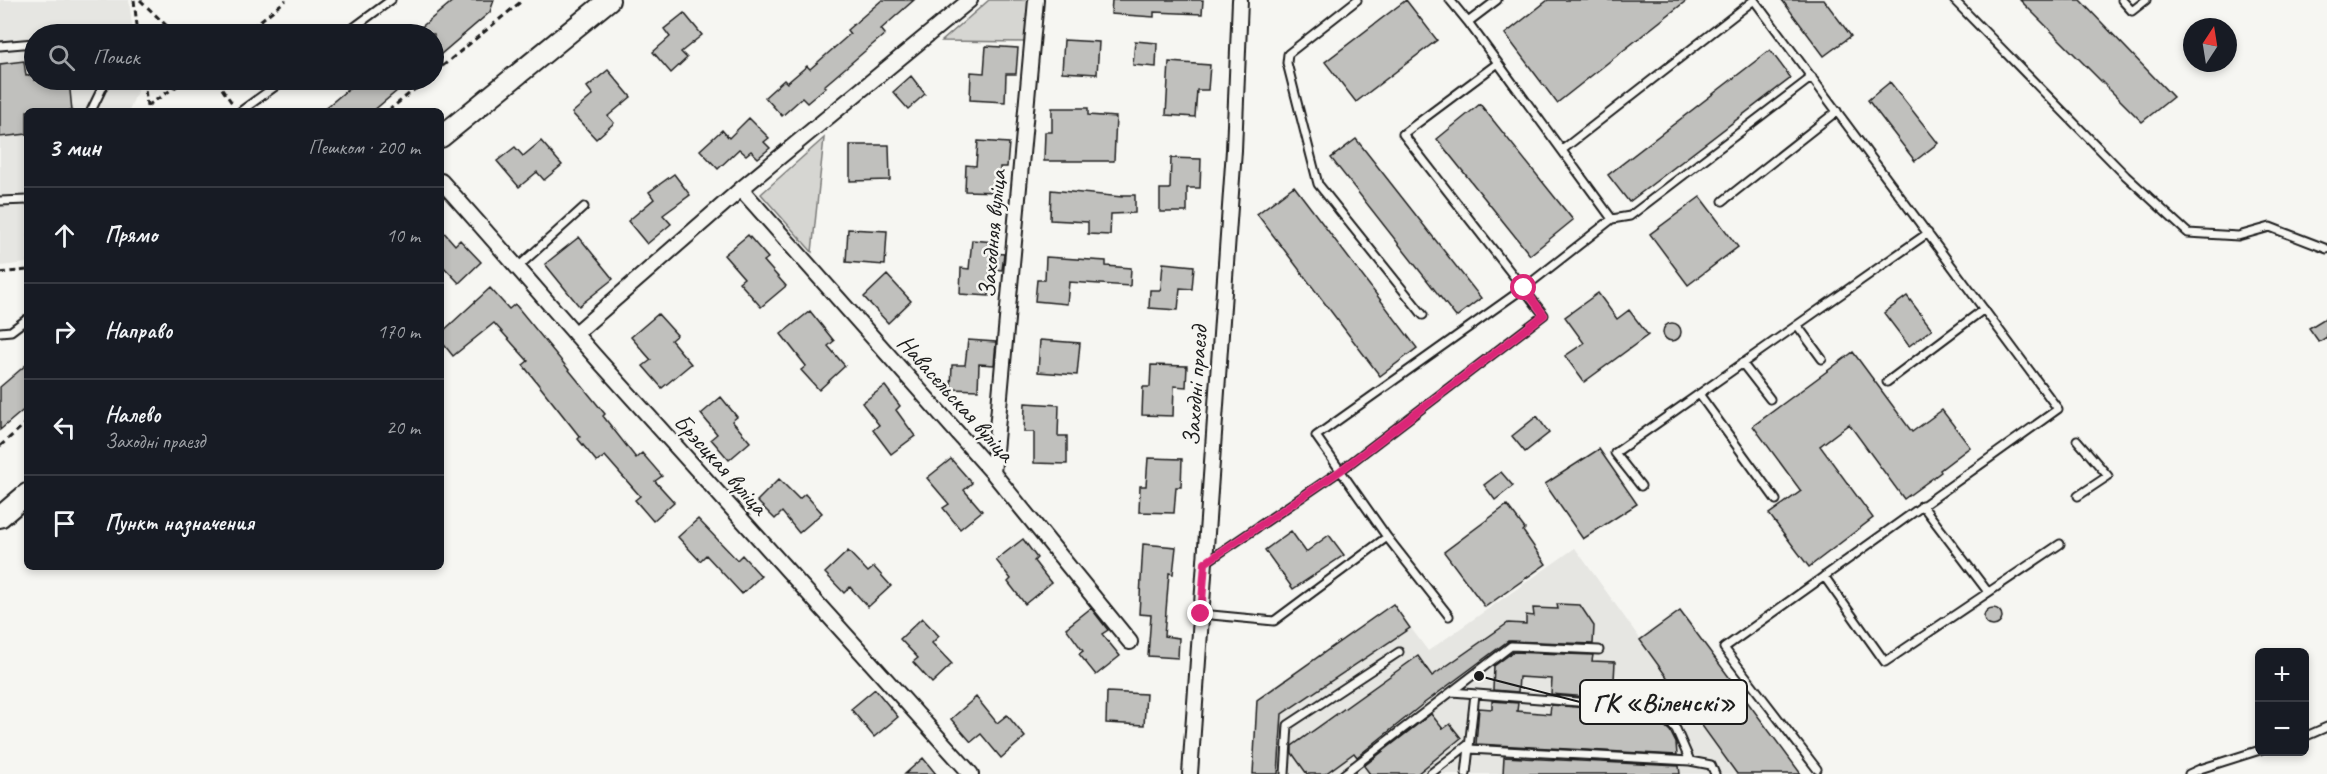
<!DOCTYPE html>
<html lang="ru">
<meta charset="utf-8">
<style>
:root{--surface:#171b24;--page:#20242c;--text:#f1f3f6;--muted:#9ea1a6;--line:#363941}
body{margin:0;font-family:Caveat,sans-serif;background:var(--page);color:var(--text)}
.controls{position:absolute;right:18px;bottom:18px;display:grid;overflow:hidden;border-radius:9px;box-shadow:0 3px 9px #0003}
.controls button{width:54px;height:54px;display:grid;place-items:center;padding:0;border:0;border-bottom:2px solid var(--line);background:var(--surface);color:var(--text);font:30px sans-serif}
.compass{position:absolute;left:2183px;top:18px;width:54px;height:54px;border-radius:50%;background:var(--surface);box-shadow:0 3px 9px #0003;rotate:12deg}
.stop{position:absolute;width:18px;height:18px;margin:-14px;border:4px solid #db2777;border-radius:50%;background:#fff}
.stop.end{background:#db2777;border-color:#fff;box-shadow:0 2px 6px #0008}
.list{margin:0;padding:0;list-style:none}
h2{display:flex;justify-content:space-between;align-items:center;height:78px;margin:0;padding:0 24px;font-size:26px}
h2 small{font-size:20px;font-weight:400;color:var(--muted)}
.list li{display:grid;grid-template-columns:39px 1fr auto;gap:18px;align-items:center;box-sizing:border-box;height:96px;padding:0 24px;border-top:2px solid var(--line)}
.list b{display:block;font-size:22px;white-space:nowrap}
.list p{margin:0;font-size:20px;white-space:nowrap;color:var(--muted)}
.list em{font-size:20px;font-style:normal;color:var(--muted)}
.icon{flex:none;width:33px;height:33px;fill:none;stroke:currentColor;stroke-width:2;stroke-linecap:round;stroke-linejoin:round}
.map{position:relative;flex:none;width:2327px;height:774px;overflow:hidden}
.search{position:absolute;background:var(--surface);box-shadow:0 3px 9px #0003;left:24px;top:24px;width:420px;height:66px;display:flex;align-items:center;gap:15px;box-sizing:border-box;padding:0 21px;border-radius:33px;color:var(--muted);font-size:22px}
.panel{position:absolute;background:var(--surface);box-shadow:0 3px 9px #0003;left:24px;top:108px;width:420px;height:462px;border-radius:9px}
.map>svg:first-child{display:block}
.built{fill:#e6e6e2}
.green{fill:#d6d6d2;stroke:#797977;stroke-width:1.5}
.building{fill:#c0c0bd;stroke:#1c1c1c;stroke-width:1.5}
.lines{fill:none;stroke-linecap:round;stroke-linejoin:round}
.lane-casing{stroke:#1c1c1c;stroke-width:11}
.street-casing{stroke:#1c1c1c;stroke-width:18}
.secondary-casing{stroke:#1c1c1c;stroke-width:24}
.path{stroke:#1c1c1c;stroke-width:3;stroke-dasharray:6 4.5;stroke-linecap:butt}
.lane{stroke:#f6f6f2;stroke-width:7}
.street{stroke:#f6f6f2;stroke-width:14}
.secondary{stroke:#f6f6f2;stroke-width:20}
.route{stroke:#db2777;stroke-width:8}
.labels{text-anchor:middle;dominant-baseline:central;stroke-width:5;stroke-linejoin:round;paint-order:stroke}
.street-label{font-size:24px;fill:#1c1c1c;stroke:#f6f6f2}
.leader{fill:none;stroke:#1c1c1c;stroke-width:2}
.callout-dot{fill:#1c1c1c;stroke:#f6f6f2;stroke-width:2}
.callout{fill:#f6f6f2;stroke:#1c1c1c;stroke-width:2}
.callout-label{font-size:26px;text-anchor:middle;font-weight:bold;fill:#1c1c1c}
</style>
<div class="map">
<svg width="2327" height="774" viewBox="0 0 2327 774">
<rect width="100%" height="100%" fill="#f6f6f2"/>
<filter id="ink" filterUnits="userSpaceOnUse"><feTurbulence type="fractalNoise" baseFrequency=".0167" numOctaves="2"/><feDisplacementMap in="SourceGraphic" scale="12" xChannelSelector="R" yChannelSelector="G"/><feConvolveMatrix kernelMatrix="1 2 1 2 8 2 1 2 1" color-interpolation-filters="sRGB"/></filter>
<g filter="url(#ink)">
<path class="built" d="M0,0H129L133,34H34V80H140V84L129,111H27V263L0,266Z
M1575,548L1737,774H1253L1257,700L1393,604L1428,651Z"/>
<path class="green" d="M989,0H1029L1027,42L942,41Z
M824,138L812,252L761,194Z"/>
<path class="building" d="M454,0H494L490,12L434,60V34H413Z
M882,0H914L881,29L885,34L824,86L826,87L807,103L802,98L782,116L765,97L784,80L787,83L807,66L810,69L850,34L847,30Z
M1112,0H1203L1202,14L1154,12V17L1111,14Z
M1406,0L1437,40L1356,102L1325,62Z
M1548,0H1687L1557,103L1505,34Z
M1782,0H1824L1851,36L1824,56Z
M2020,0H2080L2173,97L2142,122Z
M684,13L702,35L681,52L687,58L671,73L653,52L670,37L664,29Z
M1064,40L1099,42L1097,74L1062,72Z
M1135,41L1157,43L1156,67L1133,65Z
M986,46L1018,48L1016,74H1006L1005,102L970,100L971,72L984,73Z
M1770,50L1791,78L1629,202L1608,175Z
M24,61L26,76L34,75V80H69L72,111H27V134L0,137V64Z
M1169,62L1210,65L1208,90H1197L1195,117L1166,115Z
M608,70L631,97L608,116L614,123L596,139L572,113L593,95L587,87Z
M911,76L925,94L908,109L893,92Z
M359,80H410L373,111H322Z
M1890,82L1938,143L1915,161L1868,100Z
M1480,104L1573,220L1530,255L1437,139Z
M1052,108H1088V115L1116,117L1114,161H1044L1045,132H1052Z
M749,118L769,138L764,142L770,148L758,158L751,151L746,155L739,149L718,169L700,150L722,130L729,138Z
M1356,139L1481,298L1456,317L1331,158Z
M541,141L562,165L544,180L537,172L519,187L497,161L515,147L523,156Z
M978,141L1009,143L1007,167H1000L999,192L965,191L966,165L976,166Z
M850,145H889L890,180L850,181Z
M1171,158L1201,159L1200,188H1187V212H1160V189H1170Z
M674,174L690,195L663,215L671,224L647,244L628,221L654,199L649,192Z
M1294,186L1417,348L1380,376L1257,214Z
M1051,190L1122,197V195H1135V213L1111,214L1110,235L1088,234V222L1050,220Z
M1700,197L1738,247L1688,285L1650,234Z
M441,229L455,245L460,240L481,262L459,283L441,264Z
M848,229L887,231L885,265L846,262Z
M748,235L768,258L764,261L786,286L761,307L739,282L744,278L724,255Z
M579,237L613,279L579,306L545,264Z
M972,240L994,242L993,253L1004,254L1002,270L990,269L989,296L960,294L961,268L969,269Z
M1046,257L1106,261V266L1131,268L1130,286L1069,282L1067,304L1035,301L1037,280H1045Z
M1163,263L1194,266L1192,289L1180,288L1178,310L1149,308L1150,290H1160L1161,287Z
M887,275L911,301L888,323L864,297Z
M490,288L509,309L515,304L605,414L603,416L636,458L642,453L662,476L655,481L674,502L653,521L635,500L640,496L605,456L597,462L578,439L580,437L523,365L528,361L494,323L453,356L441,341V333Z
M1598,293L1617,319L1629,310L1648,335L1584,382L1565,356L1584,343L1565,317Z
M1907,296L1932,329L1909,346L1884,313Z
M810,311L834,341L828,346L845,366L819,390L801,370L806,366L781,334Z
M658,314L677,335L671,340L691,364L662,388L643,366L651,360L631,337Z
M2327,317V337L2319,342L2309,328Z
M1663 332a9 9 0 1 1 18 0a9 9 0 1 1-18 0Z
M968,340L996,342L994,365L979,364L978,390L951,389L952,365H965Z
M1040,340L1080,343L1077,375L1038,372Z
M1853,352L1912,432L1942,410L1970,447L1940,470L1941,472L1904,499L1849,424L1820,446L1873,518L1809,567L1769,514L1801,491L1753,426Z
M27,364V407L0,430V387Z
M1151,365L1187,366L1186,387L1174,386L1173,416L1142,415L1143,387H1150Z
M885,386L900,406L896,410L915,436L891,454L873,430L879,425L862,403Z
M721,397L737,417L732,421L750,442L729,460L711,439L717,434L701,414Z
M1025,403L1059,405L1058,436H1067V464L1034,463V432H1024Z
M1537,416L1549,433L1525,452L1512,436Z
M1599,449L1637,504L1583,539L1545,484Z
M1148,458L1182,459L1181,487H1176L1174,513L1139,512L1140,486H1146Z
M951,459L972,483L964,490L982,511L960,529L943,508L949,504L927,478Z
M1501,472L1513,486L1495,500L1484,485Z
M779,479L799,499L805,494L822,513L799,533L782,512L775,519L757,501Z
M1507,505L1525,529L1523,531L1546,564L1485,607L1444,552Z
M698,519L737,560L742,555L761,576L742,594L706,555L700,561L678,537Z
M1291,531L1306,552L1329,535L1344,555L1293,589L1265,550Z
M1023,539L1037,558L1034,561L1051,583L1025,604L1008,582L1011,579L996,560Z
M1143,544L1176,547L1173,574L1169,573L1164,636L1179,638L1178,658L1148,656L1151,615L1139,614Z
M848,551L868,572L874,567L891,586L868,607L850,587L844,593L825,573Z
M1393,604L1410,628L1282,714L1278,774H1253L1257,700Z
M1557,604L1580,605L1594,626L1593,644L1508,641L1423,704L1357,757L1354,753L1325,774H1307L1292,753V746L1418,656L1432,676L1508,623L1526,624V615L1534,616L1533,608L1558,609Z
M1984 617a9 9 0 1 1 18 0a9 9 0 1 1-18 0Z
M1091,608L1108,630L1102,634L1120,656L1096,675L1079,654L1083,651L1066,628Z
M1680,611L1801,774H1737L1640,640Z
M922,618L939,636L932,643L952,664L932,683L913,662L918,658L900,639Z
M1513,652L1593,655L1592,661L1615,662L1614,680L1639,682L1638,701L1551,694L1552,679L1519,677L1518,692L1493,690L1494,666Z
M875,689L898,717L874,737L851,709Z
M1107,692L1146,694L1144,725L1106,723Z
M976,697L997,723L1007,715L1025,737L1001,758L981,734L971,742L951,719Z
M1492,701L1518,703L1517,711L1550,714L1551,705L1638,712L1637,721L1662,724L1670,731L1676,743L1677,755L1476,744L1479,708L1492,709Z
M1431,714L1443,729L1450,724L1461,738L1417,774H1370L1364,766Z
M1504,757L1679,766L1680,774H1503Z
M923,758L936,774H905Z"/>
<g class="lines">
<defs>
<path id="lane" d="M1357,0L1288,54L1287,63L1318,184L1423,315
M1450,0L1468,22
M1754,0L2058,409L1724,648L1817,769
M1954,0L2126,176L2188,233L2238,236L2270,227L2327,249
M2122,0L2132,11L2146,0
M345,34L391,0
M0,46L34,43
M91,111L106,80
M241,111L284,80
M1562,150L1754,0
M0,201L27,200
M1723,201L1837,111
M1612,219L1630,216L1812,77
M519,266L584,207
M1797,325L1822,359
M0,332L11,331L27,319
M1742,363L1770,399
M1887,382L1984,309
M1699,394L1776,500
M2077,440L2108,476L2078,496
M1641,486L1615,453L1928,233
M1922,505L1988,592
M1387,537L1449,616
M1205,563L1340,471L1544,315L1403,134L1498,63
M1824,576L1885,662L2060,544
M1201,614L1274,621L1387,537L1316,436L1524,288L1612,219L1468,22L1497,0
M1452,692L1654,708L1676,729L1690,761L1711,765L1715,774
M2304,737L2327,727
M1469,749L1690,761
M1285,774L1288,725L1399,652
M1344,774L1511,646L1599,650
M1430,774L1469,744
M1466,774L1475,694
M2189,774L2200,769L2260,750"/>
<path id="street" d="M441,181C495,241 547,302 600,362C723,500 847,637 971,774
M741,189L993,473L1130,642
M575,334L741,189L970,0
M993,473L1036,0
M1190,774L1234,150L1240,0"/>
<path id="secondary" d="M441,137L609,0
M0,517L27,494"/>
</defs>
<use href="#lane" class="lane-casing"/>
<use href="#street" class="street-casing"/>
<use href="#secondary" class="secondary-casing"/>
<path class="path" d="M134,0L138,34
M140,0L175,34
M244,34L286,0
M434,73L523,0
M144,80L147,106L145,111
M216,80L232,103
M147,106L186,80
M388,111L426,80
M0,273L27,270
M0,446L27,422"/>
<use href="#lane" class="lane"/>
<use href="#street" class="street"/>
<use href="#secondary" class="secondary"/>
</g>
</g>
<g class="lines" filter="url(#ink)">
<path class="route" d="M1201,614L1205,563L1340,471L1544,315L1524,288"/>
</g>
<g class="labels">
<g class="street-label">
<text transform="translate(992 234) rotate(-85)">Заходняя вуліца</text>
<text transform="translate(1195 386) rotate(-86)">Заходні праезд</text>
<text transform="translate(956 398) rotate(48)">Навасельская вуліца</text>
<text transform="translate(721 464) rotate(48)">Брэсцкая вуліца</text>
</g>
</g>
<path class="leader" d="M1479 676L1580 702"/>
<circle class="callout-dot" cx="1479" cy="676" r="6"/>
<rect class="callout" x="1580" y="680" width="167" height="44" rx="6"/>
<g class="callout-label">
<text x="1664" y="711">ГК «Віленскі»</text>
</g>
</svg>
<div class="controls">
<button>+</button>
<button>−</button>
</div>
<svg class="compass" viewBox="-18 -18 36 36"><path d="M0-13l5 13h-10z" fill="#e53935"/><path d="M0 13l5-13h-10z" fill="#9ea1a6"/></svg>
<div class="stop" style="left:1524px;top:288px"></div>
<div class="stop end" style="left:1201px;top:614px"></div>
<div class="search"><svg class="icon" aria-label="search" viewBox="0 0 24 24"><circle cx="10" cy="10" r="6"/><path d="M15 15l6 6"/></svg>Поиск</div>
<section class="panel">
<h2>3 мин<small>Пешком · 200 m</small></h2>
<ul class="list">
<li><svg class="icon" aria-label="ahead" viewBox="0 0 24 24"><path d="M12 20V5M6 11l6-6 6 6"/></svg><div><b>Прямо</b></div><em>10 m</em></li>
<li><svg class="icon" aria-label="right" viewBox="0 0 24 24"><path d="M7 20v-9h11M14 6l5 5-5 5"/></svg><div><b>Направо</b></div><em>170 m</em></li>
<li><svg class="icon" aria-label="left" viewBox="0 0 24 24"><path d="M17 20v-9H6M10 6l-5 5 5 5"/></svg><div><b>Налево</b><p>Заходні праезд</p></div><em>20 m</em></li>
<li><svg class="icon" aria-label="arrive" viewBox="0 0 24 24"><path d="M6 21V4h12l-3 4 3 4H6"/></svg><div><b>Пункт назначения</b></div></li>
</ul>
</section>
</div>
